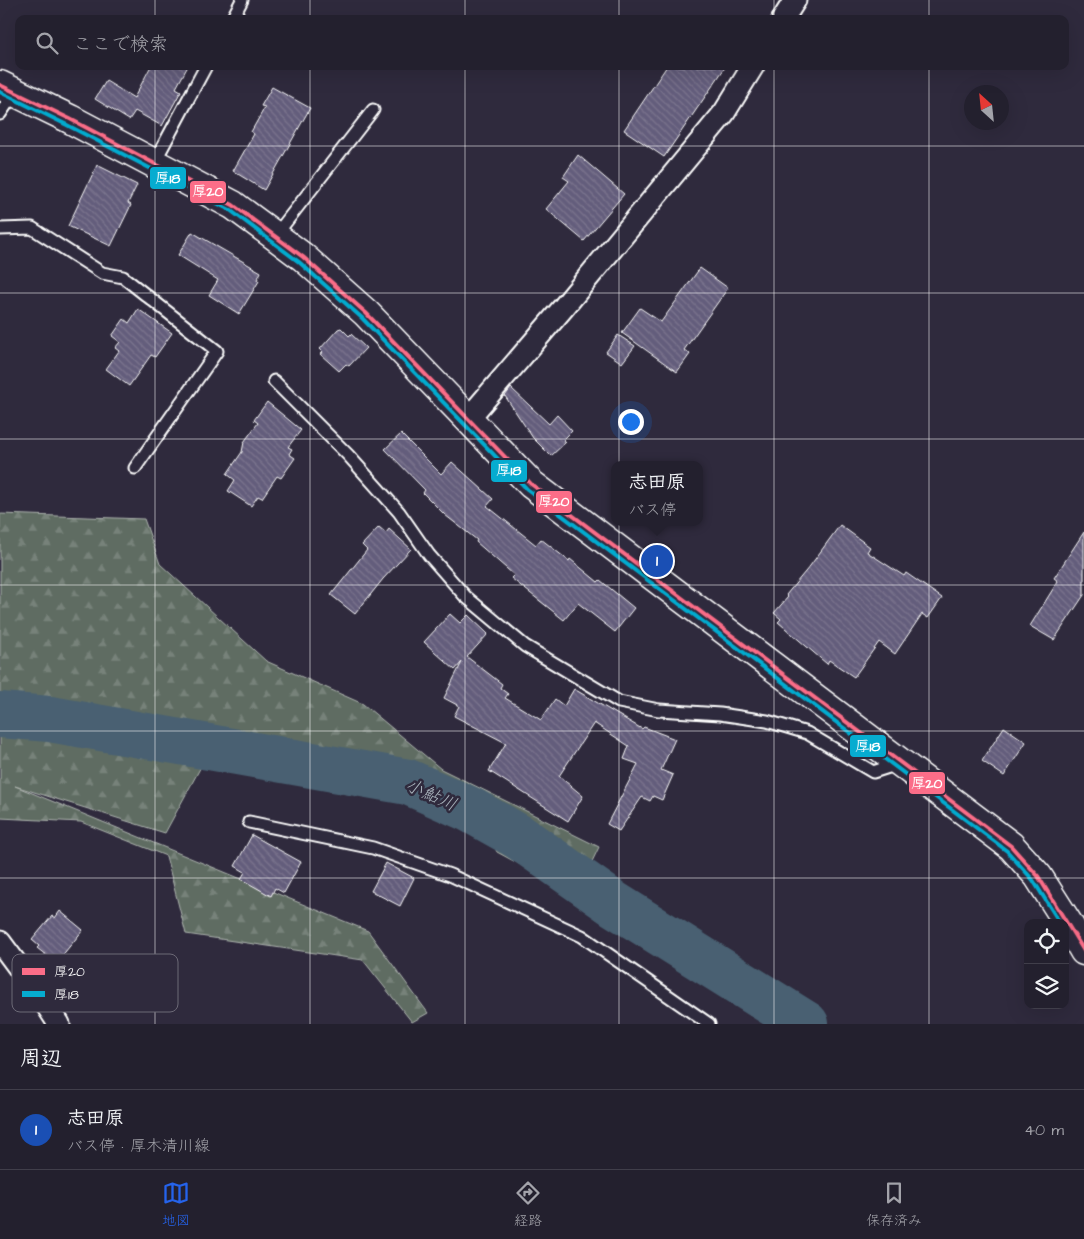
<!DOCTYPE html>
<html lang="ja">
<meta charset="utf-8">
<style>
:root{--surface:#23202e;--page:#2f2d3a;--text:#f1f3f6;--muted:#a3a3aa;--line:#403e4a;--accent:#2563eb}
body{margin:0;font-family:"Architects Daughter","Klee One",sans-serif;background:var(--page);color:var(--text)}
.controls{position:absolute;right:15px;bottom:15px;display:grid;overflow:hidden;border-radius:10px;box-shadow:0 5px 20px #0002}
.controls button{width:45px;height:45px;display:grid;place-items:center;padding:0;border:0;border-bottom:1px solid var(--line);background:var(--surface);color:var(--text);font:25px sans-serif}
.compass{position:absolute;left:964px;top:85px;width:45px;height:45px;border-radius:50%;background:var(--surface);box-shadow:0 5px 20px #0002;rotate:333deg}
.you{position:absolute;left:630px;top:421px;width:18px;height:18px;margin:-12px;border:4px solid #fff;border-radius:50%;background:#1a73e8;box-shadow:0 0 0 8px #1a73e833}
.badge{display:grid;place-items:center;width:32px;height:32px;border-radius:50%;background:var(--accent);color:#fff;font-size:16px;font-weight:700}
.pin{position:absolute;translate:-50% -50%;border:2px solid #fff;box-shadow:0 1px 5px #0006}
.popup{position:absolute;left:611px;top:461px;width:92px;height:65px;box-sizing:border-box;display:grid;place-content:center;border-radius:10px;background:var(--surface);filter:drop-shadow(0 1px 4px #0005);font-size:16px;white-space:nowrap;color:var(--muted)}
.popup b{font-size:19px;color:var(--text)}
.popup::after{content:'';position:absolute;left:50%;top:100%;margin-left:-10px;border:10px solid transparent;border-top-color:var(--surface)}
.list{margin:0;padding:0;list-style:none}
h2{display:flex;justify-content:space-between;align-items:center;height:65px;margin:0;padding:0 20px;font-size:21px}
h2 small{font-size:16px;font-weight:400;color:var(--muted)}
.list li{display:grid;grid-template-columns:32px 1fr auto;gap:15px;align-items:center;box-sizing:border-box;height:80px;padding:0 20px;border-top:1px solid var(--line)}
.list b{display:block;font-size:19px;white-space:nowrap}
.list p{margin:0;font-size:16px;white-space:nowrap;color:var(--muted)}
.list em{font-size:16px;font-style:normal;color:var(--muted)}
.icon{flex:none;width:28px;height:28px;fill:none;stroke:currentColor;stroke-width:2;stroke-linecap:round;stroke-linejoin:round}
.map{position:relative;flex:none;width:1084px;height:1024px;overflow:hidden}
.search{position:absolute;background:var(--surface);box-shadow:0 5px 20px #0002;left:15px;right:15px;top:15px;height:55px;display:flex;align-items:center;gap:12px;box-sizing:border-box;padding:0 18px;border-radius:10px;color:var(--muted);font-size:19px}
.sheet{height:145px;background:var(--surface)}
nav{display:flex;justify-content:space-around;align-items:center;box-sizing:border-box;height:70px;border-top:1px solid var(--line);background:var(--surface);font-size:14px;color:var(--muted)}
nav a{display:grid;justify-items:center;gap:2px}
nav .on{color:var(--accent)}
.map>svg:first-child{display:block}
.forest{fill:url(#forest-firs);stroke:#afb6b0}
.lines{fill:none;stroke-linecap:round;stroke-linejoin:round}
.river{stroke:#486172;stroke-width:46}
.building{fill:url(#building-back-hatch);stroke:#fff}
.lane-casing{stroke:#fff;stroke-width:15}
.street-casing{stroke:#fff;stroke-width:25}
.primary-casing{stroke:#fff;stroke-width:31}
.lane{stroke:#2f2a3d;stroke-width:11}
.street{stroke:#2f2a3d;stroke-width:21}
.primary{stroke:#2f2a3d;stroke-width:28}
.bus-1-casing{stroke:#2f2a3d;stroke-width:8}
.bus-2-casing{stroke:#2f2a3d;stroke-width:8}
.bus-1{stroke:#fb6d88;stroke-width:4}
.bus-2{stroke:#06acd0;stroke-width:4}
.grid{fill:none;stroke:#fff;stroke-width:1;stroke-opacity:0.55}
.labels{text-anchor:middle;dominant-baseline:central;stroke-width:5;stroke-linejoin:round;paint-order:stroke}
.water-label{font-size:18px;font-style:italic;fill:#adb8c0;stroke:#2f2a3d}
.key{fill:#2f2a3d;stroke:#6d6a77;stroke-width:1}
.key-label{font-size:14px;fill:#fff}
.line-badge{stroke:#2f2a3d;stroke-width:2}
.badge-label{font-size:14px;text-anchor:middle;font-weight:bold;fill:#fff}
</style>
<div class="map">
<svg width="1084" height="1024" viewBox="0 0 1084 1024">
<defs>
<pattern id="forest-firs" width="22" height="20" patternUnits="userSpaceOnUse" patternTransform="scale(1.25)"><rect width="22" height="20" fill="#5f6c62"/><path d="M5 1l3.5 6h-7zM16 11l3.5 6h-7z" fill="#77827a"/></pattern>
<pattern id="building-back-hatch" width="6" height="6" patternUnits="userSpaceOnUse" patternTransform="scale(1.25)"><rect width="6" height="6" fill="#645d7b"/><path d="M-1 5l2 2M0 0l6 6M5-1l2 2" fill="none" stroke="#7b758f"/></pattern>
</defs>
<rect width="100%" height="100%" fill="#2f2a3d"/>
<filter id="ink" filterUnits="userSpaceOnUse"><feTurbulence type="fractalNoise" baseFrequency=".02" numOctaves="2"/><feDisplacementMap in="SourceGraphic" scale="10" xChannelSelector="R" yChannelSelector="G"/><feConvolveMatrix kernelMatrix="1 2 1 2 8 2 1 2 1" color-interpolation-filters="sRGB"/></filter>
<g filter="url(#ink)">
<path class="forest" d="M0,514L144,519L160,564L266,661L363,704L441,769L599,847L576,895L497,852L478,818L197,730L204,761L165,833L15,786L368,931L428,1013L412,1022L363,960L186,934L166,856L81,822L0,818Z"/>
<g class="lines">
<path class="river" d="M0,715L50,719L408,782L469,809L519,837L614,904L806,1024"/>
</g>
<path class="building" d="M151,66H188L176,88L181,91L162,126L135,111L129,120L95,99L106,81L134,98Z
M667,66H726L664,157L624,130Z
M272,87L310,108L264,190L233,171L254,134L251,132L265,107L261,106Z
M578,155L624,194L584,241L546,209L569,181L563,177Z
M97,165L137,185L128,203L131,205L111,246L68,226Z
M192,232L261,272L257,280L259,281L239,314L209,295L218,280L178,255Z
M700,268L728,288L684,350L690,354L677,372L622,333L640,308L661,322Z
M138,309L172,333L155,357L151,355L129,386L106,369L119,351L115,348L120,342L112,336L124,319L129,323Z
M341,328L349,336L351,334L366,348L349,366L346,364L339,371L320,354L323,352L320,349L338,329Z
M618,335L635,346L622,363L606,352Z
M511,388L549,424L557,415L572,431L563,440L566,442L551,456L533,438L505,396Z
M267,402L301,430L288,447L292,449L289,454L295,458L281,478L277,476L262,498L258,496L251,506L228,491L235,480L227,474L242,452L244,442L258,423L254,420Z
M401,434L441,474L452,462L493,499L487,506L536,545L541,539L569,561L570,559L598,582L600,580L634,608L615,632L578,603L564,620L511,578L514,575L476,542L477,540L445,515L423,493L425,490L385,449Z
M840,525L870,547L867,552L904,576L906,573L942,598L928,618L922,614L895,654L879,642L854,677L829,660L827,664L778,622L781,619L774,613L788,597L786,595L810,566Z
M379,527L386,533L389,529L411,549L383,579L355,614L331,595L367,550L362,545Z
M1084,532V595L1054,640L1030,626L1058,581L1054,578Z
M450,614L460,623L468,615L488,634L467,657L502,684L500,688L508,694L505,698L541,720L555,699L564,706L574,689L642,729L644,727L675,739L661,770L673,775L662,800L653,796L650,801L642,797L619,831L607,824L638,764L624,759L629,746L594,723L559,776L583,796L568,821L489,771L506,743L454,716L459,706L444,698L462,662L455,670L424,642Z
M1004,727L1026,742L1004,776L982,761Z
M252,835L301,862L284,893L275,888L271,896L241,879L245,872L235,866Z
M386,863L414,878L400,906L371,891Z
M60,911L83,930L56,963L37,948L39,946L32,940L52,916L55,918Z"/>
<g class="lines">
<defs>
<path id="lane" d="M232,19L242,0
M0,114L15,92
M154,163L206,66
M0,229L32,228L102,273L123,277L217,351L135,468
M275,236L373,110
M274,381L348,455L399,512L429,555L465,596L525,646L619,702L659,710L720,714L767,721L807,733L873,772L898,764
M249,822L373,848L450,875L582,936L709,1024"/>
<path id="street" d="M783,19L795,0
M468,419L563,308L724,113L753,66
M0,942L46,1004L59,1024"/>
<path id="primary" d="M0,85L70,119L233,205L275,236L303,257L366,313L531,484L1011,846L1038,876L1068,923L1084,951"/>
</defs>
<use href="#lane" class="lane-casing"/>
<use href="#street" class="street-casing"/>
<use href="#primary" class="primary-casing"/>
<use href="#lane" class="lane"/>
<use href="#street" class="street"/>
<use href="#primary" class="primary"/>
<defs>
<path id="bus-1" d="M0,85L70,119L233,205L303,257L366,313L531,484L1011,846L1038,876L1084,951"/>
<path id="bus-2" d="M0,92L67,125L230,210L299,262L362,318L527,489L1007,851L1033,880L1060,923"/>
</defs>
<use href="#bus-1" class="bus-1-casing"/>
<use href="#bus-2" class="bus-2-casing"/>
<use href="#bus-1" class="bus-1"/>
<use href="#bus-2" class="bus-2"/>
</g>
</g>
<path class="grid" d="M155,0V19M310,0V19M465,0V19M619,0V19M774,0V19M929,0V19M155,66V1024M310,66V1024M465,66V1024M619,66V1024M774,66V1024M929,66V1024M0,146H1084M0,293H1084M0,439H1084M0,585H1084M0,731H1084M0,878H1084"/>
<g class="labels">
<g class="water-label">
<text transform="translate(431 795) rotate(24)">小鮎川</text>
</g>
</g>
<rect x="12" y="954" width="166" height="58" rx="8" class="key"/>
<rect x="22" y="968" width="23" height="7" fill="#fb6d88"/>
<rect x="22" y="991" width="23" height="6" fill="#06acd0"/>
<g class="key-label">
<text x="54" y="976">厚20</text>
<text x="54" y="999">厚18</text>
</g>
<g class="line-badge">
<rect x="149" y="166" width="38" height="24" rx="5" fill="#06acd0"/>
<rect x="189" y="180" width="38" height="24" rx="5" fill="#fb6d88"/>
<rect x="490" y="459" width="38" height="24" rx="5" fill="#06acd0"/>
<rect x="535" y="490" width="38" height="24" rx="5" fill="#fb6d88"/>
<rect x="849" y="734" width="38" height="24" rx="5" fill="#06acd0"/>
<rect x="908" y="771" width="38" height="24" rx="5" fill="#fb6d88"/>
</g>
<g class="badge-label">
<text x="168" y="183">厚18</text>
<text x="208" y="196">厚20</text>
<text x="509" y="475">厚18</text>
<text x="554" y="506">厚20</text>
<text x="868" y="751">厚18</text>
<text x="927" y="788">厚20</text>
</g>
</svg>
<div class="controls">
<button><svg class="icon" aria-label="locate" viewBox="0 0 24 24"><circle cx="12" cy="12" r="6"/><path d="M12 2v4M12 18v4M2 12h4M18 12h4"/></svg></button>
<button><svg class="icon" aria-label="layers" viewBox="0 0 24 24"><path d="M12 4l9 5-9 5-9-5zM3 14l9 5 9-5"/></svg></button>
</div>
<svg class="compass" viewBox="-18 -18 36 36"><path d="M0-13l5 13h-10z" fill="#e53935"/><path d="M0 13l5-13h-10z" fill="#a3a3aa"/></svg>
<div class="you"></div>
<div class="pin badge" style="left:657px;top:561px;background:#1a4fb4">1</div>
<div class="popup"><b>志田原</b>バス停</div>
<div class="search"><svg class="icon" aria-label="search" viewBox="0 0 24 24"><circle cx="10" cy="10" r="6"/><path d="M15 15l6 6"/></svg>ここで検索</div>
</div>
<section class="sheet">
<h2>周辺<small></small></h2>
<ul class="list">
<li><span class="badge" style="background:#1a4fb4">1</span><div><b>志田原</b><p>バス停 · 厚木清川線</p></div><em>40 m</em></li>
</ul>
</section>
<nav>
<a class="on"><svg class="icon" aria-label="map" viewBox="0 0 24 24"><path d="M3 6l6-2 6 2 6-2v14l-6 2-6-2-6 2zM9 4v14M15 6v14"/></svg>地図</a>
<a><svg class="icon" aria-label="directions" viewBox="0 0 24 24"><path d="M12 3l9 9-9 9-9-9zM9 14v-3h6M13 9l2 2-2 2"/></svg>経路</a>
<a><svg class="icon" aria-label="saved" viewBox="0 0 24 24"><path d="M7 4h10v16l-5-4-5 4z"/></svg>保存済み</a>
</nav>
